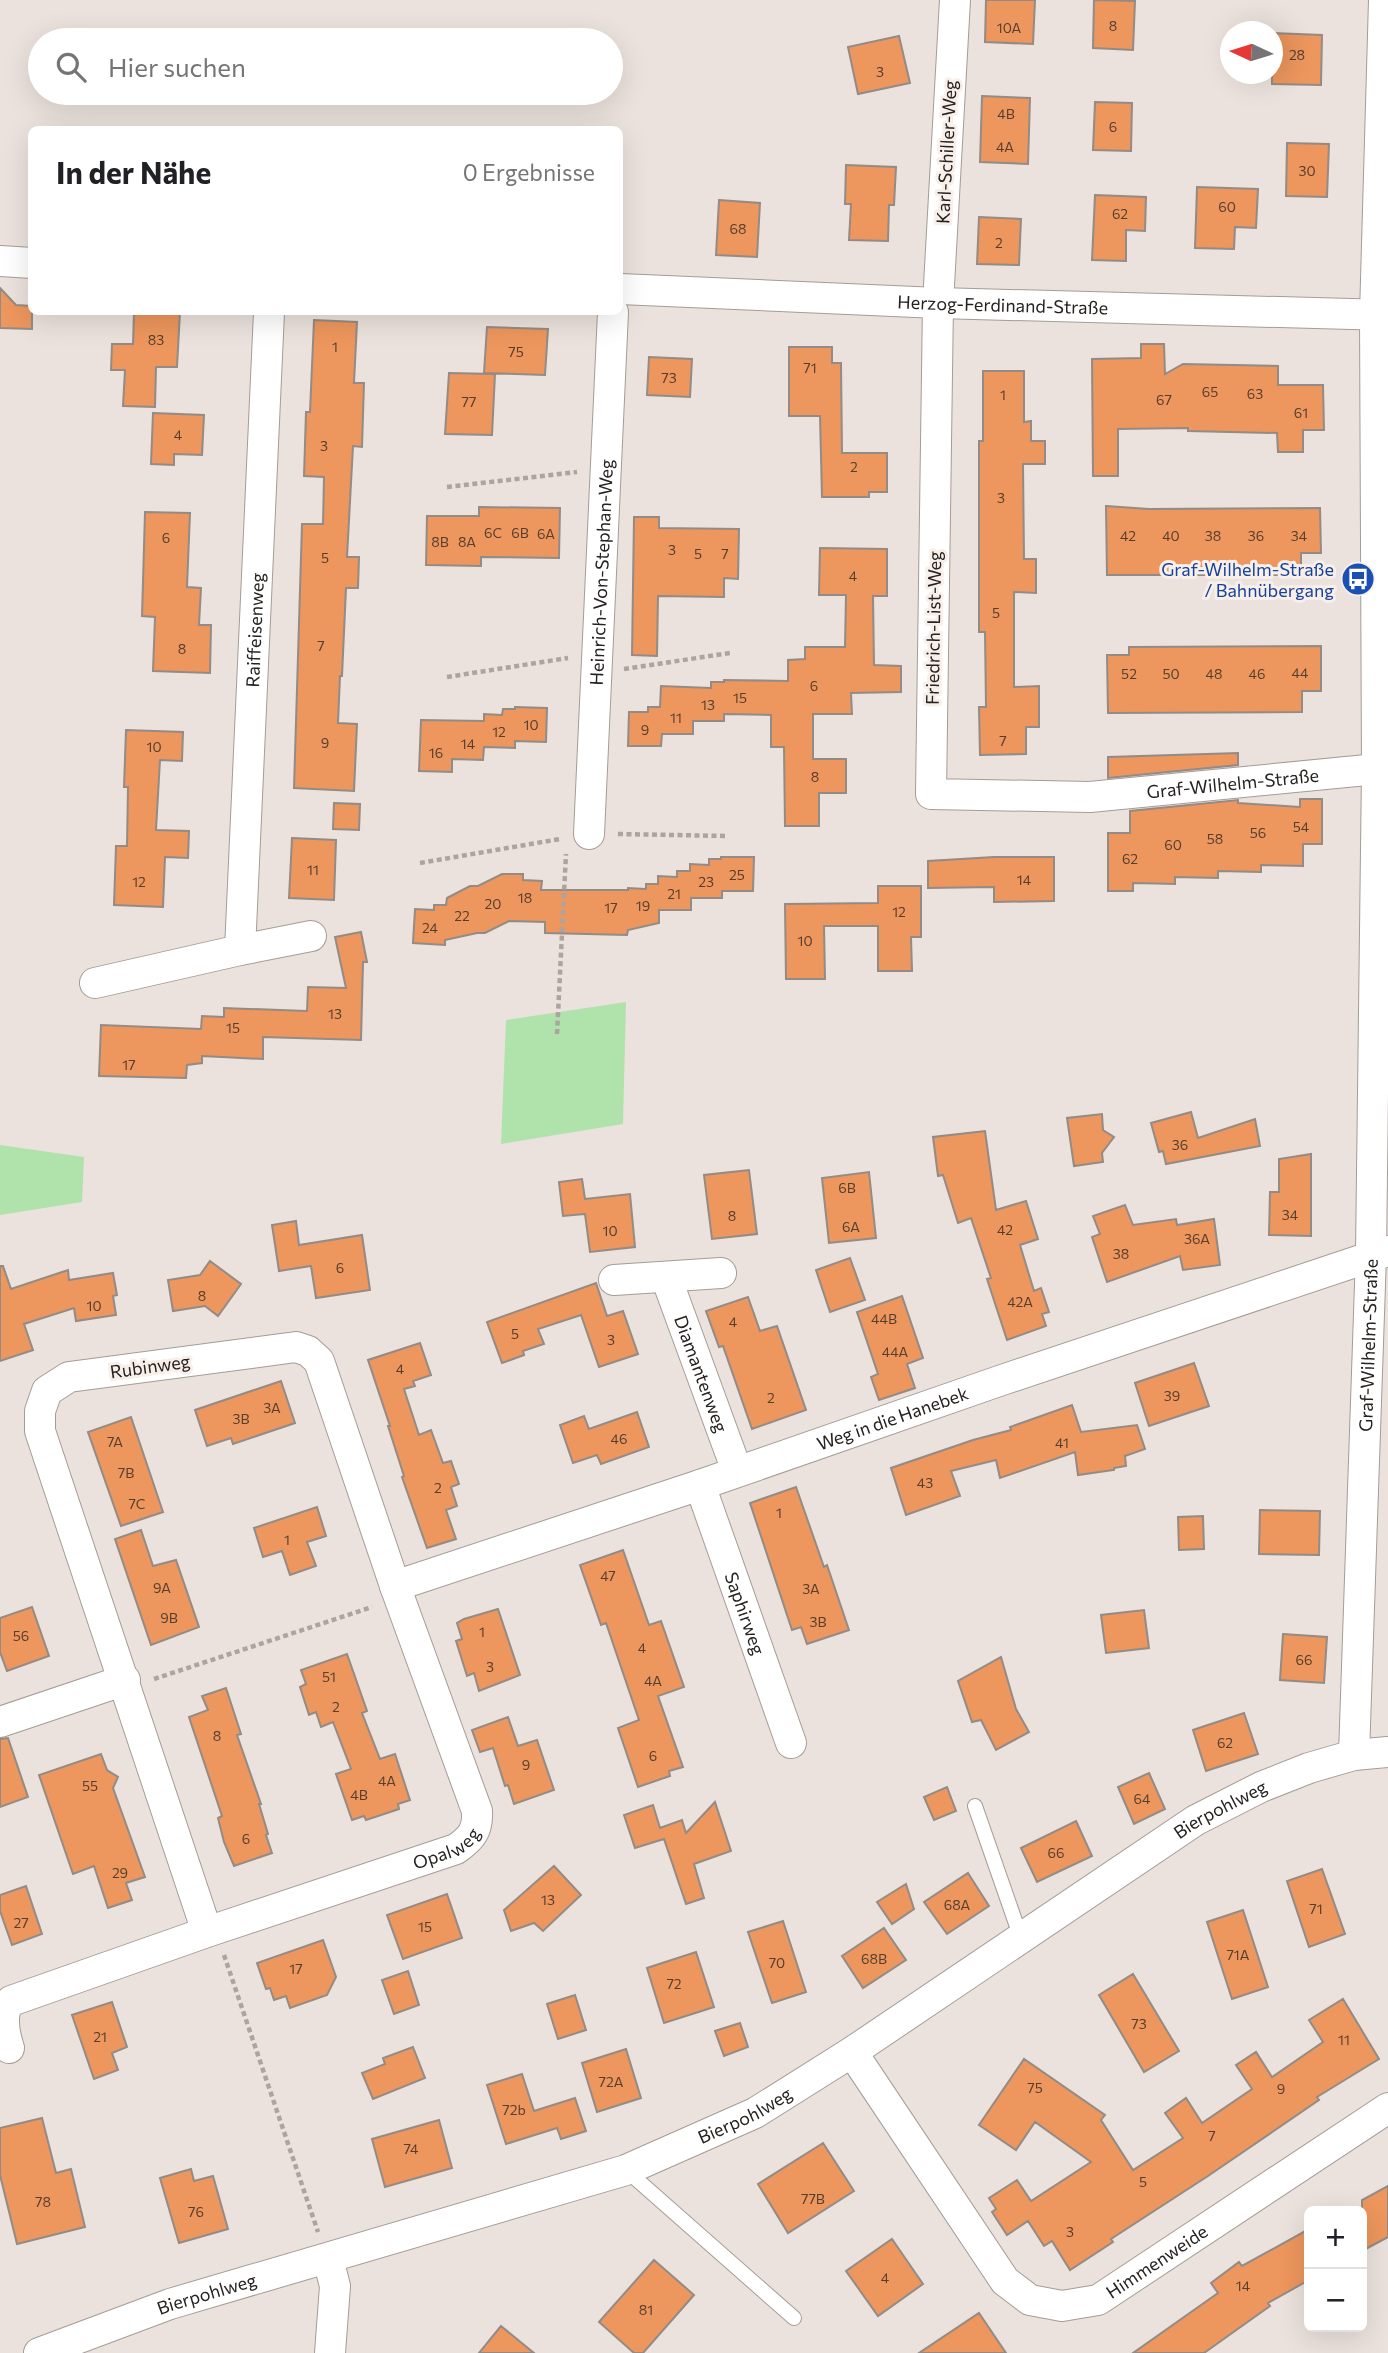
<!DOCTYPE html>
<html lang="de">
<meta charset="utf-8">
<style>
:root{--surface:#fff;--page:#f6f6f6;--text:#202124;--muted:#757577;--line:#e0e0e0}
body{margin:0;font-family:Commissioner,sans-serif;background:var(--page);color:var(--text)}
.controls{position:absolute;right:21px;bottom:21px;display:grid;overflow:hidden;border-radius:10px;box-shadow:0 7px 28px #0002}
.controls button{width:63px;height:63px;display:grid;place-items:center;padding:0;border:0;border-bottom:2px solid var(--line);background:var(--surface);color:var(--text);font:35px sans-serif}
.compass{position:absolute;left:1220px;top:21px;width:63px;height:63px;border-radius:50%;background:var(--surface);box-shadow:0 7px 28px #0002;rotate:274deg}
.list{margin:0;padding:0;list-style:none}
h2{display:flex;justify-content:space-between;align-items:center;height:91px;margin:0;padding:0 28px;font-size:30px}
h2 small{font-size:23px;font-weight:400;color:var(--muted)}
.icon{flex:none;width:38px;height:38px;fill:none;stroke:currentColor;stroke-width:2;stroke-linecap:round;stroke-linejoin:round}
.map{position:relative;flex:none;width:1388px;height:2353px;overflow:hidden}
.search{position:absolute;background:var(--surface);box-shadow:0 7px 28px #0002;left:28px;top:28px;width:595px;height:77px;display:flex;align-items:center;gap:18px;box-sizing:border-box;padding:0 24px;border-radius:38px;color:var(--muted);font-size:26px}
.panel{position:absolute;background:var(--surface);box-shadow:0 7px 28px #0002;left:28px;top:126px;width:595px;height:189px;border-radius:10px}
.map>svg:first-child{display:block}
.green{fill:#b0e2ab}
.building{fill:#ed965d;stroke:#938b86;stroke-width:2}
.lines{fill:none;stroke-linecap:round;stroke-linejoin:round}
.lane-casing{stroke:#a49c97;stroke-width:16}
.street-casing{stroke:#a49c97;stroke-width:32}
.path{stroke:#aba4a0;stroke-width:4.5;stroke-dasharray:5 3.5;stroke-linecap:butt}
.lane{stroke:#fff;stroke-width:14}
.street{stroke:#fff;stroke-width:30}
.labels{text-anchor:middle;dominant-baseline:central;stroke-width:6;stroke-linejoin:round;paint-order:stroke}
.number-label{font-size:14px;fill:#573f2f}
.street-label{font-size:18px;fill:#252220;stroke:#f8efea}
.transit-label{font-size:18px;fill:#164399;stroke:#f8efea;text-anchor:end}
</style>
<div class="map">
<svg width="1388" height="2353" viewBox="0 0 1388 2353">
<rect width="100%" height="100%" fill="#ebe2dd"/>
<path class="green" d="M626,1002L623,1124L501,1144L506,1020Z
M0,1145L84,1157L82,1202L0,1215Z"/>
<path class="building" d="M986,0H1035L1033,44L985,42Z
M1094,0L1135,1L1133,50L1093,48Z
M1272,33L1322,35L1321,85L1272,84Z
M899,36L910,83L858,94L848,47Z
M982,96L1030,98L1028,164L980,162Z
M1095,102L1132,103L1131,151L1093,150Z
M1287,143L1329,144L1327,197L1286,196Z
M846,165L896,167L894,205H889L888,241L849,240L851,204H845Z
M1197,187L1258,189L1256,228L1235,227L1234,249L1195,248Z
M1095,195L1146,197L1145,231L1126,230V261L1092,260Z
M719,200L760,203L757,257L716,255Z
M979,217L1021,219L1019,265L977,264Z
M0,288L16,305L32,306V329L0,328Z
M134,312H180L177,367H156L155,407L123,406L125,370H111L112,344H133Z
M314,320L357,322L354,383H364L362,447L353,446L347,557H359L358,588H346L342,676H340L338,723L357,724L354,791L294,788L302,524H323L324,477L304,476L306,412H310Z
M487,327L548,329L545,375L484,373Z
M1141,344H1164L1165,374L1183,364L1278,366V385H1323L1324,430H1303V452H1278L1277,433L1188,431V428L1118,429V476H1093L1092,359L1141,358Z
M789,347H832V363H841L842,453H887V492H869V497H822L820,416H789Z
M649,357L692,359L690,397L647,395Z
M983,371H1024V422L1031,421V441H1045V464H1023L1024,559H1036V593L1014,592V687L1039,686V727H1026V754L980,755L979,707H986L985,632H979V441H983Z
M449,373L495,374L492,435L445,434Z
M153,413L204,415L202,455L174,454V465L151,464Z
M1106,506L1149,509L1320,508L1321,553H1301V575H1107Z
M479,507L560,508L559,558L481,557V566L426,565L427,516H479Z
M145,512L190,513L187,587L201,588L199,625H211L210,673L153,671L155,617L142,616Z
M634,517H659V528L739,529L738,579L724,578V597L658,596L657,656L632,655Z
M820,548L887,549V596H873L874,665L901,666V692L851,693L852,714H813V759H846V793H819V826H785L784,747H771V715L724,714V721H693V734H662L661,746H628L629,712H648V707H660L661,686L711,688V682H724V680L788,681V660L805,659V647H845L846,595H819Z
M1321,646V691H1302V712L1108,713L1107,655H1129V647Z
M515,707L547,708L546,742L515,741V748L484,747L483,760L452,759V772L419,771L421,720L484,721V714L502,715L503,709H515Z
M126,730L183,732L182,761L160,760L156,830L189,831L188,858L165,857L163,907L114,905L116,846H127L128,787H124Z
M1238,753V765L1108,778V757Z
M1300,799H1322V844H1303V866L1261,865V872L1218,871V878L1175,877V884L1133,883V891H1108V833H1130V811L1238,800V803L1300,807Z
M334,803L360,804L359,830L333,829Z
M292,838L336,840L334,900L289,898Z
M721,857H754L753,891H722V898H691V910H659V923L628,930L627,935L545,933V922L509,921L485,933H477L445,940V945L413,943L415,909L434,910V905H446L447,898L470,886H478L502,874H523V880L542,881L541,890H628V888L646,889V884H658V876L677,877V871H690V864L709,865V859H721Z
M1054,857V901L994,902V887L928,888V861L994,857Z
M878,886H921V937H911L912,971H878V926H824L825,979H786L785,904L878,903Z
M361,932L367,962H363L361,1040L263,1037V1059L202,1056V1063L187,1065L186,1078L99,1076L101,1025L201,1029L202,1016L224,1017V1008L307,1011L308,987L346,988L335,937Z
M1191,1112L1198,1138L1255,1119L1260,1146L1166,1164L1163,1151L1159,1152L1151,1123Z
M1102,1114L1103,1130L1114,1137L1102,1153L1103,1162L1074,1166L1067,1118Z
M985,1131L996,1210L1026,1201L1038,1239L1020,1245L1034,1291L1041,1288L1049,1312L1042,1314L1046,1326L1007,1340L987,1279L991,1278L971,1218L958,1223L943,1175L938,1176L933,1137Z
M1311,1154V1236L1269,1235L1270,1192H1279V1159Z
M749,1170L757,1234L712,1239L704,1175Z
M869,1172L876,1238L829,1243L822,1178Z
M582,1179L585,1199L630,1194L635,1247L590,1252L585,1214L563,1216L559,1182Z
M1125,1205L1133,1225L1176,1219L1177,1225L1214,1219L1220,1265L1183,1270L1180,1256L1107,1282L1092,1237L1100,1234L1093,1216Z
M296,1221L299,1245L362,1235L370,1290L316,1298L311,1266L279,1271L272,1225Z
M850,1258L865,1300L830,1312L816,1270Z
M210,1261L241,1284L218,1316L205,1306L173,1311L168,1280L200,1275Z
M0,1266H3L11,1289L68,1270L69,1280L113,1273L117,1295L113,1296L116,1315L76,1321L74,1308L24,1324L33,1350L0,1361Z
M596,1283L607,1316L623,1311L638,1354L599,1367L581,1315L538,1329L544,1344L523,1351L524,1355L502,1363L487,1322Z
M902,1296L923,1358L907,1364L915,1388L879,1400L871,1377L878,1374L857,1312Z
M748,1297L760,1331L777,1326L806,1410L752,1429L723,1346L719,1347L706,1311Z
M420,1343L431,1375L413,1381L415,1386L404,1389L419,1435L431,1430L443,1463L451,1461L459,1484L451,1487L457,1506L446,1510L456,1539L427,1548L402,1477L404,1476L388,1426H390L368,1360Z
M1194,1363L1209,1406L1149,1426L1135,1383Z
M281,1381L295,1423L233,1444L231,1438L207,1446L195,1410Z
M1072,1405L1081,1432L1137,1425L1145,1449L1125,1456L1126,1466L1114,1468V1470L1078,1475L1075,1452L1000,1478L996,1460L951,1471L960,1496L906,1515L891,1468L973,1440L1011,1430L1010,1427Z
M637,1412L649,1447L601,1464L597,1455L573,1463L560,1425L584,1416L589,1429Z
M131,1417L163,1512L121,1526L88,1432Z
M796,1487L824,1567L827,1565L849,1630L807,1644L801,1627L792,1630L750,1503Z
M317,1507L326,1536L307,1542L316,1566L290,1575L282,1551L263,1557L254,1528Z
M1260,1510L1320,1511L1319,1555L1259,1554Z
M1203,1516L1204,1549L1179,1550L1178,1517Z
M141,1530L153,1566L176,1560L199,1627L151,1645L115,1539Z
M623,1550L649,1625L661,1621L684,1687L658,1696L683,1767L669,1771L670,1776L638,1787L618,1728L639,1720L606,1623L601,1625L580,1565Z
M32,1607L49,1656L7,1671L0,1652V1618Z
M498,1609L520,1675L479,1691L474,1673L467,1676L456,1641L462,1639L457,1623L464,1619Z
M1144,1610L1149,1648L1106,1653L1101,1615Z
M1283,1634L1327,1637L1324,1683L1280,1680Z
M347,1654L367,1711L362,1713L380,1759L395,1754L410,1800L398,1804L399,1809L366,1820L364,1816L352,1820L336,1774L351,1769L333,1722L321,1727L316,1712L309,1715L300,1687L306,1684L301,1670Z
M1001,1657L1016,1709L1029,1732L996,1750L981,1720L972,1722L958,1681Z
M226,1688L241,1734L237,1735L261,1804H259L268,1834L266,1835L272,1853L234,1866L224,1842L218,1818L222,1816L189,1717L208,1710L202,1696Z
M1244,1713L1258,1754L1206,1771L1193,1730Z
M508,1717L518,1746L537,1740L554,1790L514,1804L508,1785L505,1786L493,1748L480,1752L472,1730Z
M8,1738L28,1797L0,1807V1739Z
M101,1754L107,1770L118,1777L113,1788L145,1877L126,1883L132,1900L108,1908L94,1866L73,1874L39,1775Z
M1149,1773L1165,1809L1134,1824L1118,1787Z
M947,1787L956,1811L934,1820L924,1797Z
M715,1802L731,1851L694,1864L704,1898L686,1904L664,1839L635,1848L624,1815L653,1805L660,1828L682,1820L686,1833Z
M1076,1821L1092,1856L1037,1882L1021,1848Z
M554,1866L581,1895L543,1931L534,1923L511,1931L504,1910Z
M1322,1869L1345,1934L1309,1947L1287,1881Z
M968,1873L989,1906L947,1934L924,1902Z
M906,1884L914,1909L892,1924L877,1902Z
M26,1886L42,1934L12,1945L0,1911V1895Z
M447,1894L462,1938L403,1959L387,1915Z
M1243,1910L1268,1987L1232,1999L1207,1922Z
M783,1921L806,1992L772,2003L748,1932Z
M884,1928L906,1960L863,1988L842,1956Z
M323,1940L336,1977L327,1995L290,2008L286,1996L274,2000L270,1988L266,1989L257,1963Z
M696,1952L714,2007L664,2023L647,1968Z
M408,1971L419,2005L394,2014L382,1980Z
M1133,1974L1179,2051L1144,2072L1099,1995Z
M575,1995L586,2030L558,2039L547,2004Z
M1343,1999L1379,2059L1317,2097L1319,2100L1208,2176L1111,2239L1113,2242L1070,2270L1052,2241L1044,2246L1028,2221L1007,2235L992,2212L996,2209L989,2198L1017,2180L1031,2201L1091,2162L1035,2122L1016,2150L979,2125L1024,2059L1105,2115L1101,2120L1133,2170L1183,2138L1165,2113L1186,2098L1202,2123L1252,2089L1236,2065L1256,2052L1272,2077L1323,2042L1309,2020Z
M112,2002L127,2047L112,2053L118,2070L94,2079L72,2015Z
M740,2023L748,2047L724,2056L715,2031Z
M413,2047L425,2078L373,2099L362,2073L385,2064L383,2058Z
M626,2049L641,2098L597,2112L582,2063Z
M522,2074L534,2111L575,2098L586,2131L561,2139L557,2128L506,2144L487,2085Z
M42,2118L56,2173L71,2169L85,2227L17,2244L0,2175V2128Z
M439,2120L452,2168L385,2187L372,2139Z
M823,2143L854,2191L788,2233L758,2184Z
M191,2169L194,2181L213,2176L228,2229L179,2243L160,2178Z
M1388,2186V2237L1362,2251V2200Z
M1309,2229V2280L1268,2303L1270,2306L1204,2353H1133L1218,2293L1211,2283L1239,2262L1242,2266Z
M892,2239L923,2284L878,2316L846,2271Z
M654,2260L694,2295L643,2353H634L599,2322Z
M979,2313L1006,2353H919Z
M501,2326L534,2353H479Z"/>
<g class="lines">
<defs>
<path id="lane" d="M975,1806L1021,1938
M626,2170L794,2318"/>
<g id="street">
<path id="s1" d="M955,0L938,303L931,794L1090,797L1377,769"/>
<path d="M0,261L32,263"/>
<path id="s2" d="M620,289L938,303L1388,315"/>
<path id="s3" d="M589,834L613,312"/>
<path d="M240,950L311,936"/>
<path id="s4" d="M95,983L240,950L269,312"/>
<path id="s5" d="M666,1277L737,1471"/>
<path d="M614,1280L721,1273"/>
<path id="s6" d="M700,1485L791,1743"/>
<path id="s7" d="M395,1586L700,1485L1002,1380L1388,1251"/>
<path d="M0,1722L125,1680"/>
<path id="s8" d="M1354,1755L1371,1255L1377,769L1375,315L1384,0"/>
<path id="s9" d="M9,2048C4,2033 0,2011 11,2001L207,1932L456,1849C472,1838 478,1830 477,1811L395,1586L319,1361L308,1351L296,1347L69,1377L47,1391L40,1411V1431L207,1932"/>
<path id="s10" d="M852,2052L1005,2281L1030,2300L1062,2306L1098,2300L1388,2108"/>
<path d="M328,2259L335,2286L330,2353"/>
<path id="s11" d="M39,2353L170,2304L626,2170L755,2113L852,2052L1196,1820L1261,1787L1309,1768L1354,1755L1388,1752"/>
</g>
</defs>
<use href="#lane" class="lane-casing"/>
<use href="#street" class="street-casing"/>
<path class="path" d="M447,487L577,472
M624,669L730,653
M447,677L568,658
M618,834L728,836
M420,863L560,839
M557,1034L566,854
M154,1679L372,1607
M224,1955L318,2232"/>
<use href="#lane" class="lane"/>
<use href="#street" class="street"/>
</g>
<defs>
<symbol id="bus-disc" viewBox="-11 -11 22 22"><circle r="9.5" fill="#1a4fb4" stroke="#f8efea"/><path d="M-5-6H5V4H4V6H2V4H-2V6H-4V4H-5ZM-3.5-4V0h7V-4ZM-3.5 1.2v1.5H-2V1.2ZM2 1.2v1.5H3.5V1.2Z" fill="#fff"/></symbol>
</defs>
<g fill-rule="evenodd">
<use href="#bus-disc" x="1339" y="560" width="38" height="38"/>
</g>
<g class="labels">
<g class="number-label">
<text x="1113" y="25">8</text>
<text x="1009" y="27">10A</text>
<text x="1297" y="54">28</text>
<text x="880" y="71">3</text>
<text x="1006" y="113">4B</text>
<text x="1113" y="126">6</text>
<text x="1005" y="146">4A</text>
<text x="1307" y="170">30</text>
<text x="1227" y="206">60</text>
<text x="1120" y="213">62</text>
<text x="738" y="228">68</text>
<text x="999" y="242">2</text>
<text x="156" y="339">83</text>
<text x="335" y="346">1</text>
<text x="516" y="351">75</text>
<text x="810" y="367">71</text>
<text x="669" y="377">73</text>
<text x="1210" y="391">65</text>
<text x="1255" y="393">63</text>
<text x="1003" y="394">1</text>
<text x="1164" y="399">67</text>
<text x="469" y="401">77</text>
<text x="1301" y="412">61</text>
<text x="178" y="434">4</text>
<text x="324" y="445">3</text>
<text x="854" y="466">2</text>
<text x="1001" y="497">3</text>
<text x="493" y="532">6C</text>
<text x="520" y="532">6B</text>
<text x="546" y="533">6A</text>
<text x="1128" y="535">42</text>
<text x="1171" y="535">40</text>
<text x="1213" y="535">38</text>
<text x="1256" y="535">36</text>
<text x="1299" y="535">34</text>
<text x="166" y="537">6</text>
<text x="440" y="541">8B</text>
<text x="467" y="541">8A</text>
<text x="672" y="549">3</text>
<text x="698" y="553">5</text>
<text x="725" y="553">7</text>
<text x="325" y="557">5</text>
<text x="853" y="575">4</text>
<text x="996" y="612">5</text>
<text x="321" y="645">7</text>
<text x="182" y="648">8</text>
<text x="1300" y="672">44</text>
<text x="1129" y="673">52</text>
<text x="1171" y="673">50</text>
<text x="1214" y="673">48</text>
<text x="1257" y="673">46</text>
<text x="814" y="685">6</text>
<text x="740" y="697">15</text>
<text x="708" y="704">13</text>
<text x="676" y="717">11</text>
<text x="531" y="724">10</text>
<text x="645" y="729">9</text>
<text x="499" y="731">12</text>
<text x="1003" y="740">7</text>
<text x="325" y="742">9</text>
<text x="468" y="743">14</text>
<text x="154" y="746">10</text>
<text x="436" y="752">16</text>
<text x="815" y="776">8</text>
<text x="1301" y="826">54</text>
<text x="1258" y="832">56</text>
<text x="1215" y="838">58</text>
<text x="1173" y="844">60</text>
<text x="1130" y="858">62</text>
<text x="313" y="869">11</text>
<text x="737" y="874">25</text>
<text x="1024" y="879">14</text>
<text x="139" y="881">12</text>
<text x="706" y="881">23</text>
<text x="674" y="893">21</text>
<text x="525" y="897">18</text>
<text x="493" y="903">20</text>
<text x="643" y="905">19</text>
<text x="611" y="907">17</text>
<text x="899" y="911">12</text>
<text x="462" y="915">22</text>
<text x="430" y="927">24</text>
<text x="805" y="940">10</text>
<text x="335" y="1013">13</text>
<text x="233" y="1027">15</text>
<text x="129" y="1064">17</text>
<text x="1180" y="1144">36</text>
<text x="847" y="1187">6B</text>
<text x="1290" y="1214">34</text>
<text x="732" y="1215">8</text>
<text x="851" y="1226">6A</text>
<text x="1005" y="1229">42</text>
<text x="610" y="1230">10</text>
<text x="1197" y="1238">36A</text>
<text x="1121" y="1253">38</text>
<text x="340" y="1267">6</text>
<text x="202" y="1295">8</text>
<text x="1020" y="1301">42A</text>
<text x="94" y="1305">10</text>
<text x="884" y="1318">44B</text>
<text x="733" y="1321">4</text>
<text x="515" y="1333">5</text>
<text x="611" y="1339">3</text>
<text x="895" y="1351">44A</text>
<text x="400" y="1368">4</text>
<text x="1172" y="1395">39</text>
<text x="771" y="1397">2</text>
<text x="272" y="1407">3A</text>
<text x="241" y="1418">3B</text>
<text x="619" y="1438">46</text>
<text x="115" y="1441">7A</text>
<text x="1062" y="1442">41</text>
<text x="126" y="1472">7B</text>
<text x="925" y="1482">43</text>
<text x="438" y="1487">2</text>
<text x="137" y="1503">7C</text>
<text x="779" y="1512">1</text>
<text x="287" y="1539">1</text>
<text x="608" y="1575">47</text>
<text x="162" y="1587">9A</text>
<text x="811" y="1588">3A</text>
<text x="169" y="1617">9B</text>
<text x="818" y="1621">3B</text>
<text x="482" y="1631">1</text>
<text x="21" y="1635">56</text>
<text x="642" y="1647">4</text>
<text x="1304" y="1659">66</text>
<text x="490" y="1666">3</text>
<text x="329" y="1676">51</text>
<text x="653" y="1680">4A</text>
<text x="336" y="1706">2</text>
<text x="217" y="1735">8</text>
<text x="1225" y="1742">62</text>
<text x="653" y="1755">6</text>
<text x="526" y="1764">9</text>
<text x="387" y="1780">4A</text>
<text x="90" y="1785">55</text>
<text x="359" y="1794">4B</text>
<text x="1142" y="1798">64</text>
<text x="246" y="1838">6</text>
<text x="1056" y="1852">66</text>
<text x="120" y="1872">29</text>
<text x="548" y="1899">13</text>
<text x="957" y="1904">68A</text>
<text x="1316" y="1908">71</text>
<text x="21" y="1922">27</text>
<text x="425" y="1926">15</text>
<text x="1238" y="1954">71A</text>
<text x="874" y="1958">68B</text>
<text x="777" y="1962">70</text>
<text x="296" y="1968">17</text>
<text x="674" y="1983">72</text>
<text x="1139" y="2023">73</text>
<text x="100" y="2036">21</text>
<text x="1344" y="2039">11</text>
<text x="611" y="2081">72A</text>
<text x="1035" y="2087">75</text>
<text x="1281" y="2088">9</text>
<text x="514" y="2109">72b</text>
<text x="1212" y="2135">7</text>
<text x="411" y="2148">74</text>
<text x="1143" y="2181">5</text>
<text x="813" y="2198">77B</text>
<text x="43" y="2201">78</text>
<text x="196" y="2211">76</text>
<text x="1070" y="2231">3</text>
<text x="885" y="2277">4</text>
<text x="1243" y="2285">14</text>
<text x="646" y="2309">81</text>
</g>
<g class="street-label">
<text transform="translate(946 152) rotate(-87)">Karl-Schiller-Weg</text>
<text stroke="none"><textPath href="#s2" startOffset="383">Herzog-Ferdinand-Straße</textPath></text>
<text stroke="none"><textPath href="#s3" startOffset="262">Heinrich-Von-Stephan-Weg</textPath></text>
<text transform="translate(933 628) rotate(-89)">Friedrich-List-Weg</text>
<text stroke="none"><textPath href="#s4" startOffset="469">Raiffeisenweg</textPath></text>
<text stroke="none"><textPath href="#s1" startOffset="1097">Graf-Wilhelm-Straße</textPath></text>
<text stroke="none"><textPath href="#s8" startOffset="410">Graf-Wilhelm-Straße</textPath></text>
<text transform="translate(150 1366) rotate(-8)">Rubinweg</text>
<text stroke="none"><textPath href="#s5" startOffset="103">Diamantenweg</textPath></text>
<text stroke="none"><textPath href="#s7" startOffset="525">Weg in die Hanebek</textPath></text>
<text stroke="none"><textPath href="#s6" startOffset="136">Saphirweg</textPath></text>
<text stroke="none"><textPath href="#s11" startOffset="1312">Bierpohlweg</textPath></text>
<text stroke="none"><textPath href="#s9" startOffset="511">Opalweg</textPath></text>
<text stroke="none"><textPath href="#s11" startOffset="746">Bierpohlweg</textPath></text>
<text stroke="none"><textPath href="#s10" startOffset="446">Himmenweide</textPath></text>
<text stroke="none"><textPath href="#s11" startOffset="178">Bierpohlweg</textPath></text>
</g>
<g class="transit-label">
<text x="1334" y="569">Graf-Wilhelm-Straße<tspan x="1334" dy="21">/ Bahnübergang</tspan></text>
</g>
</g>
</svg>
<div class="controls">
<button>+</button>
<button>−</button>
</div>
<svg class="compass" viewBox="-18 -18 36 36"><path d="M0-13l5 13h-10z" fill="#e53935"/><path d="M0 13l5-13h-10z" fill="#757577"/></svg>
<div class="search"><svg class="icon" aria-label="search" viewBox="0 0 24 24"><circle cx="10" cy="10" r="6"/><path d="M15 15l6 6"/></svg>Hier suchen</div>
<section class="panel">
<h2>In der Nähe<small>0 Ergebnisse</small></h2>
<ul class="list">
</ul>
</section>
</div>
